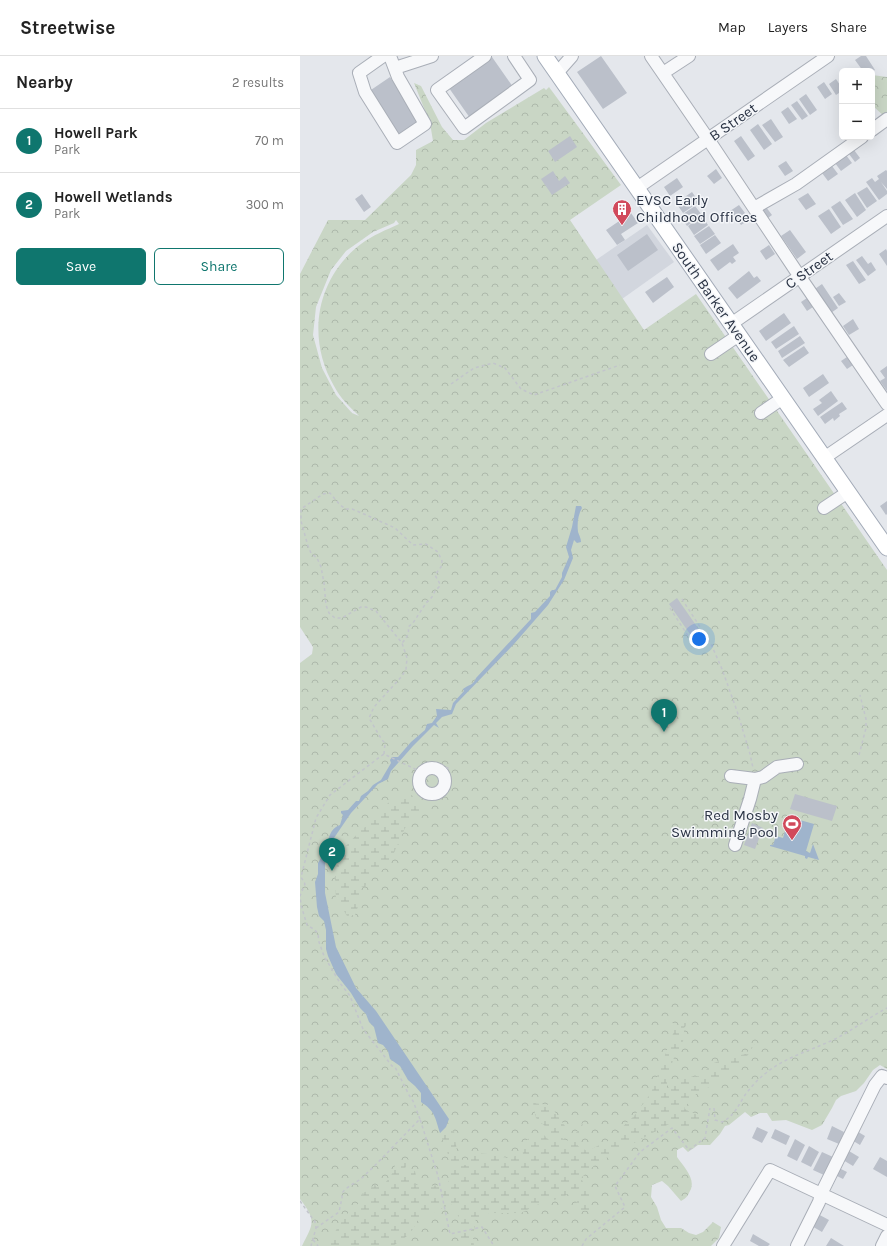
<!DOCTYPE html>
<meta charset="utf-8">
<style>
:root{--surface:#fff;--page:#f2f2f2;--text:#222;--muted:#767676;--line:#e0e0e0;--accent:#0f766e}
body{margin:0;font-family:Karla,sans-serif;background:var(--page);color:var(--text)}
.controls{position:absolute;right:12px;top:12px;display:grid;overflow:hidden;border-radius:6px;box-shadow:0 4px 16px #0002}
.controls button{width:36px;height:36px;display:grid;place-items:center;padding:0;border:0;border-bottom:1px solid var(--line);background:var(--surface);color:var(--text);font:20px sans-serif}
.you{position:absolute;left:399px;top:583px;width:14px;height:14px;margin:-10px;border:3px solid #fff;border-radius:50%;background:#1a73e8;box-shadow:0 0 0 6px #1a73e833}
.badge{display:grid;place-items:center;width:26px;height:26px;border-radius:50%;background:var(--accent);color:#fff;font-size:13px;font-weight:700}
.pin{position:absolute;translate:-50% -33px;filter:drop-shadow(0 1px 2px #0008)}
.pin::after{content:'';position:absolute;top:21px;width:14px;height:12px;background:inherit;clip-path:polygon(0 0,100% 0,50% 100%)}
.list{margin:0;padding:0;list-style:none}
h2{display:flex;justify-content:space-between;align-items:center;height:52px;margin:0;padding:0 16px;font-size:17px}
h2 small{font-size:13px;font-weight:400;color:var(--muted)}
.list li{display:grid;grid-template-columns:26px 1fr auto;gap:12px;align-items:center;box-sizing:border-box;height:64px;padding:0 16px;border-top:1px solid var(--line)}
.list b{display:block;font-size:15px;white-space:nowrap}
.list p{margin:0;font-size:13px;white-space:nowrap;color:var(--muted)}
.list em{font-size:13px;font-style:normal;color:var(--muted)}
.actions{display:flex;gap:8px;padding:12px 16px}
.actions a{flex:1;padding:9px 0;border:1px solid var(--accent);border-radius:6px;text-align:center;font-size:14px;color:var(--accent)}
.actions .main{background:var(--accent);color:#fff}
.map{position:relative;flex:none;width:587px;height:1190px;overflow:hidden}
header{display:flex;align-items:center;gap:24px;box-sizing:border-box;height:56px;padding:0 20px;background:var(--surface);border-bottom:1px solid var(--line)}
header strong{font-size:19px}
nav{display:flex;gap:22px;margin-inline-start:auto;font-size:14px}
main{display:flex}
aside{flex:1;background:var(--surface)}
.map>svg:first-child{display:block}
.built{fill:#d2d6de}
.forest{fill:url(#forest-crowns);fill-rule:evenodd}
.wetland{fill:url(#wetland-marsh)}
.water{fill:#9fb4cc}
.building{fill:#bbc0ca}
.lines{fill:none;stroke-linecap:round;stroke-linejoin:round}
.minor-casing{stroke:#a9aeb7;stroke-width:14}
.major-casing{stroke:#a3abb8;stroke-width:17}
.path{stroke:#c2c5cb;stroke-width:1.5;stroke-dasharray:3 3;stroke-linecap:butt}
.minor{stroke:#f7f8fa;stroke-width:12}
.major{stroke:#fff;stroke-width:15}
.labels{text-anchor:middle;dominant-baseline:central;stroke-width:3;stroke-linejoin:round;paint-order:stroke}
.street-label{font-size:15px;fill:#2b3445;stroke:#f4f6f9}
.poi-label{font-size:15px;fill:#2b3445;stroke:#f4f6f9;text-anchor:start}
</style>
<header>
<strong>Streetwise</strong>
<nav><a>Map</a><a>Layers</a><a>Share</a></nav>
</header>
<main>
<aside>
<h2>Nearby<small>2 results</small></h2>
<ul class="list">
<li><span class="badge">1</span><div><b>Howell Park</b><p>Park</p></div><em>70 m</em></li>
<li><span class="badge">2</span><div><b>Howell Wetlands</b><p>Park</p></div><em>300 m</em></li>
</ul>
<div class="actions"><a class="main">Save</a><a>Share</a></div>
</aside>
<div class="map">
<svg width="587" height="1190" viewBox="0 0 587 1190">
<defs>
<pattern id="forest-crowns" width="20" height="18" patternUnits="userSpaceOnUse"><rect width="20" height="18" fill="#c9d6c5"/><path d="M2 6a3 3 0 1 1 6 0M12 15a3 3 0 1 1 6 0" fill="none" stroke="#adb8ab"/></pattern>
<pattern id="wetland-marsh" width="20" height="14" patternUnits="userSpaceOnUse"><rect width="20" height="14" fill="#c9d6c5"/><path d="M1 5h8M5 5V1M11 12h8M15 12V8" fill="none" stroke="#adb8ab"/></pattern>
</defs>
<rect width="100%" height="100%" fill="#e4e7ec"/>
<path class="built" d="M347,169L374,206L322,243L296,204Z"/>
<path class="forest" d="M572,19L587,21V63L572,49Z
M114,27L121,30L142,71L153,84H164L186,67L244,32L246,34L249,31L321,129L270,164L344,274L396,238L587,514V1013L580,1009L573,1014L564,1027L556,1035L541,1040L536,1044L532,1052L522,1069L512,1074L486,1064L472,1065L467,1057H460L451,1061L445,1056L429,1069L425,1070L420,1078L410,1089H398L388,1096L383,1091L377,1094V1101C383,1110 395,1121 391,1133C388,1139 387,1142 381,1145L368,1130L362,1125L352,1129L351,1141L357,1151L361,1164L366,1172H381L389,1177L396,1179L403,1176L413,1166L421,1171L419,1182L411,1190H2C13,1168 17,1165 0,1143V607L12,598L13,591L0,571V218L28,164H65L111,119L116,109V94L133,85L130,67ZM96,164L99,168C86,174 73,179 61,188C16,222 6,282 34,330C40,342 50,351 59,360L52,357L36,339L22,312L13,279L16,251L31,214L46,195L73,176L94,167Z"/>
<path class="wetland" d="M109,735L118,748L120,756L105,772L89,808L87,811L71,820L67,825L65,832L61,830L59,836L60,845L55,859L47,860L44,855L38,850L36,844L35,818L39,799L43,793L61,774L68,769L88,747L95,744Z
M389,959L390,965L384,972V982L381,991L376,996L369,1016L370,1019L367,1026V1033L386,1021L401,1020L411,1008L430,1001L446,998L455,987L448,999L411,1030L395,1039L384,1052L390,1056L399,1058L401,1062L392,1067L391,1076L388,1078L383,1077L371,1067L297,1107L281,1122L291,1141L290,1155L274,1154L275,1148L281,1140L280,1132L261,1142L239,1148L221,1157H191L176,1162L173,1181L174,1190H161L160,1163L151,1148L118,1164L110,1178L93,1190H27C36,1174 44,1158 59,1147V1140L67,1135L74,1129L81,1131C88,1124 93,1119 95,1109L108,1103L105,1113L107,1114H110L115,1115L116,1120L112,1124L113,1128L124,1130L146,1129C158,1116 145,1091 140,1077L146,1071L154,1075L157,1095L162,1104V1109H166L169,1102L175,1097L188,1098L208,1102L223,1098L222,1087L236,1078L244,1079L249,1084L254,1082L247,1072L236,1062L233,1047L250,1049L265,1070L260,1077L261,1081L266,1085L272,1083L284,1065L278,1082V1090L287,1095L308,1085L334,1060L351,1037L374,975L368,965L379,970L382,968Z"/>
<path class="water" d="M276,450H281L282,452C278,459 277,467 278,476C279,479 281,482 281,486L277,487L274,484L271,494L273,502L264,524L248,549L214,588L156,648L152,658L142,661L136,667L139,672L134,669L113,690L91,715L88,723L78,728L51,757L34,782L25,807V837L36,891L56,932L76,955L149,1063L146,1071L140,1077C135,1061 135,1055 121,1046V1037L115,1030L108,1024L100,1010L90,1003L88,995L83,989L78,987L74,971L69,966L66,958L60,952L51,937L36,918L28,900L26,893V874L24,865L19,860L17,851L15,826L18,818V807L22,800L20,792L28,786C29,778 33,771 40,769L43,759L41,757V755L48,754L56,745H59L61,740L68,735L73,729L81,724L91,707L90,704L92,701H98L111,686L125,674L127,668L132,667L137,660L136,653L151,654L153,647L164,635L163,633C168,629 174,629 176,622L231,563V557L235,556L250,540V536L252,534H255L262,521V517L269,501L266,491L272,471Z
M489,761L514,768L506,795L510,797L513,788L519,804L508,801L507,803L505,802V800L470,790V789H473L476,780L483,782Z"/>
<path class="building" d="M301,0L327,37L303,53L277,16Z
M561,0H566L575,14L573,15H563L555,4Z
M192,1L213,31L170,62L149,32Z
M90,21L121,66L98,81L68,36Z
M536,23L542,32V35L536,39L529,28Z
M524,26L532,38L525,43L517,31Z
M506,38L517,54L510,59L499,43Z
M497,45L508,60L502,64L491,49Z
M488,51L497,63L489,68L481,56Z
M471,63L483,81L475,86L462,69Z
M458,68L472,88L464,94L450,74Z
M270,80L277,91L255,106L248,95Z
M441,80L455,100L448,105L434,85Z
M554,94L560,102L555,106L549,98Z
M546,99L552,107L541,115L535,107Z
M486,105L493,115L485,120L478,110Z
M532,110L538,118L528,125L522,117Z
M416,113L422,122L414,128L407,120Z
M586,114L587,115V133L581,126L587,135V138L579,144L566,126L572,122L575,126L579,123L577,120Z
M253,115L259,125L265,120L270,127L252,139L241,123Z
M377,122L383,131L370,140L364,131Z
M567,131L577,145L567,152L557,137Z
M392,136L399,146L383,157L376,147Z
M508,137L516,148L506,154L498,143Z
M555,137L566,154L557,161L545,144Z
M62,138L71,151L64,156L55,143Z
M540,145L553,163L543,169L531,151Z
M439,149L445,157L433,166L427,157Z
M395,150L402,159L387,170L380,160Z
M466,151L472,159L464,165L458,157Z
M529,153L541,171L531,178L518,160Z
M331,157L338,167L321,178L325,184L317,189L306,174Z
M446,158L450,163L441,169L437,164Z
M402,160L408,169L394,179L388,170Z
M409,170L415,178L400,188L394,180Z
M490,174L506,196L497,203L481,180Z
M347,178L358,194L328,215L317,199Z
M415,179L421,187L406,198L400,189Z
M433,188L439,197L433,201L436,205L432,208L430,206L418,215L410,204Z
M469,189L475,198L466,204L460,195Z
M586,193L587,195V210L579,198Z
M562,200L568,208L571,206L576,214L568,220L556,204Z
M553,205L566,224L559,228L546,209Z
M449,215L454,222L457,220L461,225L437,243L428,232Z
M367,221L374,231L353,247L345,236Z
M522,228L538,252L528,259L512,235Z
M539,237L546,246L539,250L533,241Z
M507,242L513,251L507,255L501,246Z
M484,257L491,267L466,285L459,275Z
M553,263L559,273L549,279L543,270Z
M494,270L499,278L476,293L471,286Z
M500,280L505,287L482,302L478,295Z
M504,290L509,297L489,311L483,304Z
M547,301L553,309L547,313L541,305Z
M587,310V335L580,325L585,322L580,315Z
M523,318L529,327L509,341L503,332Z
M531,335L538,345L518,360L513,353L522,347L519,344Z
M542,346L547,353L539,358L540,360L534,365L533,362L525,368L520,361Z
M587,445V458L586,459L580,450Z
M377,542L400,575L392,581L369,548Z
M495,738L537,750L532,765L490,753Z
M452,767L463,772L455,793L444,789Z
M532,1070L544,1076L539,1088L527,1083Z
M457,1071L468,1076L462,1087L452,1082Z
M475,1073L490,1080L486,1089L471,1082Z
M555,1074L565,1080L560,1089L550,1083Z
M495,1083L505,1089L497,1105L487,1100Z
M509,1090L519,1096L511,1111L501,1106Z
M549,1095L559,1101L553,1110L543,1104Z
M522,1096L533,1101L524,1119L513,1114Z
M580,1101L587,1105V1121L573,1113Z
M537,1111L547,1116L543,1123L533,1118Z
M516,1157L529,1164L522,1176L510,1169Z
M453,1178L470,1188L468,1190H459L450,1185Z
M531,1182L544,1190H526Z"/>
<g class="lines">
<defs>
<path id="minor" d="M83,0L59,17L65,36L97,87L125,68L98,21L90,0
M185,0L137,34L164,72L230,24L214,0
M351,0L408,83L500,221L587,348
M95,12L132,0
M257,17L272,0
M363,17L389,0
M572,74L587,63
M337,132L528,0
M454,152L496,128L562,81
M431,268L587,160
M411,298L439,279
M461,357L483,342
M524,402L587,359
M524,452L548,436
M119 725a13 13 0 1 1 26 0a13 13 0 1 1-26 0Z
M431,720L455,723L463,721L477,711L497,708
M435,789L450,743L455,723
M423,1190L470,1114L587,1169
M497,1190L519,1146L521,1138L575,1029L582,1020L587,1022
M582,1190L587,1180"/>
<path id="major" d="M245,0L587,492"/>
</defs>
<use href="#minor" class="minor-casing"/>
<use href="#major" class="major-casing"/>
<path class="path" d="M151,328L174,312L193,307L205,312L221,333L234,339L320,309
M382,543L411,588L422,613L437,655L450,698L453,712
M370,552L390,583L403,575
M84,698L85,687L82,684L69,662L74,651L102,620L106,613L107,602L102,587L76,555L66,551H61L42,562H35L29,557L26,549L24,527L21,511L17,502L11,497L8,490L1,465V453L23,438L30,437L40,449L46,453H52L64,458L95,472L113,489L126,488L138,496L142,505L141,511L135,519L140,528L139,531L135,535L132,541L126,547L113,567L108,571C110,577 106,583 102,587
M559,699L566,672V663L560,639
M414,1052L415,1064L422,1066C434,1060 438,1050 445,1039C451,1031 458,1023 466,1017C487,1000 513,994 537,982C554,973 570,961 587,952
M120,1063L113,1045L109,1039L95,1011L92,1010L63,973L50,940L40,927L24,900L19,886L18,878L15,874L7,869L1,849L0,840L5,828L1,821L16,762L30,739L81,700L84,698L117,714C126,704 137,706 148,712L140,715
M0,1145L15,1166L16,1172L11,1190
M16,1172L39,1156L42,1142V1137C48,1129 57,1127 64,1120C83,1102 101,1082 120,1063L138,1120L150,1178L182,1171L194,1190
M13,1184L16,1187L18,1190
M282,1190L286,1183L325,1151L315,1130L340,1096L372,1072L389,1094L405,1082L410,1052"/>
<use href="#minor" class="minor"/>
<use href="#major" class="major"/>
</g>
<defs>
<symbol id="building-pin" viewBox="-11 -11 22 30"><path d="M0 17L-7.5 6A9.5 9.5 0 1 1 7.5 6Z" fill="#d1495b" stroke="#f4f6f9"/><path d="M-4-6H4V6H1V3H-1V6H-4ZM-2.5-4.3h1.7v1.8h-1.7ZM.8-4.3h1.7v1.8H.8ZM-2.5-1h1.7V.8h-1.7ZM.8-1h1.7V.8H.8Z" fill="#fff"/></symbol>
<symbol id="stadium-pin" viewBox="-11 -11 22 30"><path d="M0 17L-7.5 6A9.5 9.5 0 1 1 7.5 6Z" fill="#d1495b" stroke="#f4f6f9"/><path d="M0-5a6.5 5 0 1 0 0 10a6.5 5 0 1 0 0-10ZM-3.5-1.8h7v3.6h-7Z" fill="#fff"/></symbol>
</defs>
<g fill-rule="evenodd">
<use href="#building-pin" x="311" y="142" width="22" height="30"/>
<use href="#stadium-pin" x="481" y="757" width="22" height="30"/>
</g>
<g class="labels">
<g class="street-label">
<text transform="translate(433 66) rotate(-35)">B Street</text>
<text transform="translate(509 214) rotate(-35)">C Street</text>
<text transform="translate(416 246) rotate(55)">South Barker Avenue</text>
</g>
<g class="poi-label">
<text x="336" y="144">EVSC Early<tspan x="336" dy="17">Childhood Offices</tspan></text>
<text x="478" y="759" text-anchor="end">Red Mosby<tspan x="478" dy="17">Swimming Pool</tspan></text>
</g>
</g>
</svg>
<div class="controls">
<button>+</button>
<button>−</button>
</div>
<div class="you"></div>
<div class="pin badge" style="left:364px;top:676px">1</div>
<div class="pin badge" style="left:32px;top:815px">2</div>
</div>
</main>
